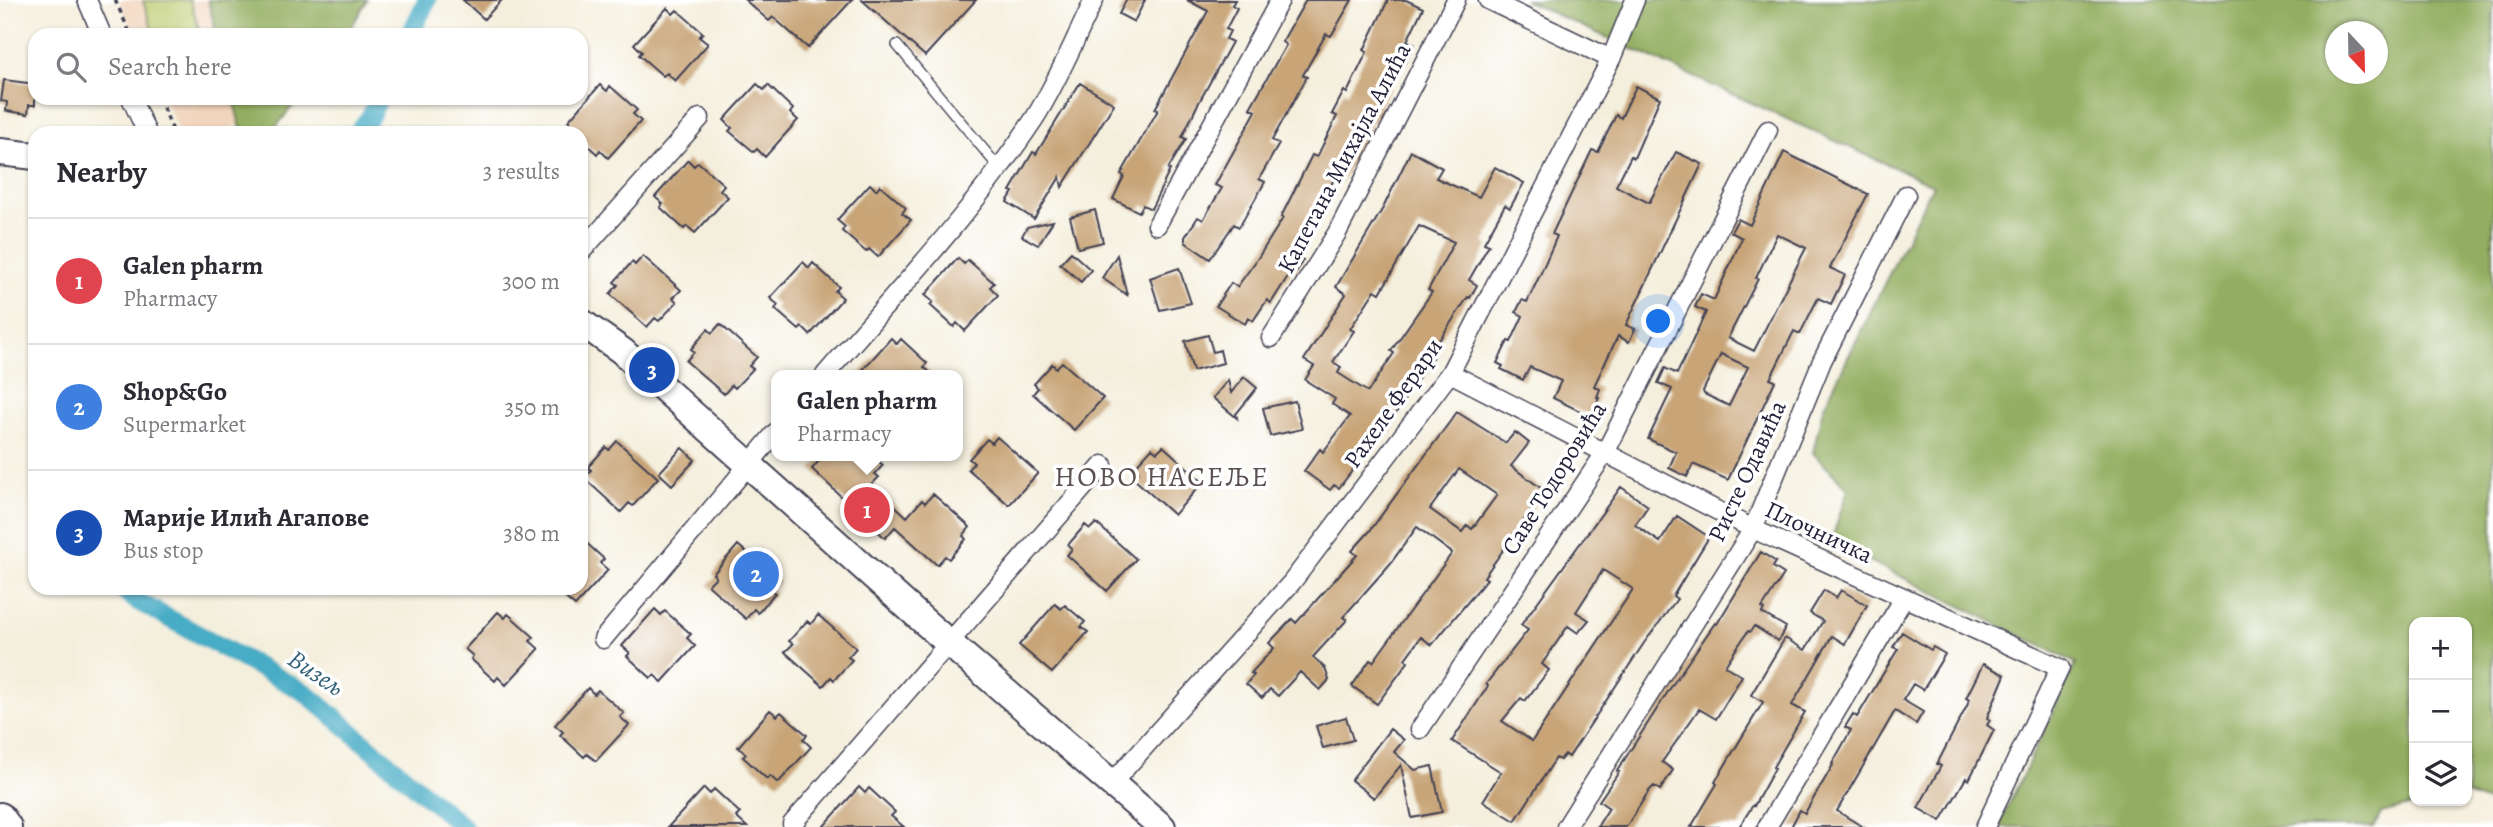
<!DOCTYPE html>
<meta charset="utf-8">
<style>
:root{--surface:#fff;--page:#f7f7f7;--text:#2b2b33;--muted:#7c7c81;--line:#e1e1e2;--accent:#db2777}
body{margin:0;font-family:Alegreya,serif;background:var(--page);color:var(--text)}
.controls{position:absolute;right:21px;bottom:21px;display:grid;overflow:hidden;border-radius:14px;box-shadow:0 2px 5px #0004}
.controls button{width:63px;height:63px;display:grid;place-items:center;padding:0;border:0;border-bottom:2px solid var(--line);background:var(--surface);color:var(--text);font:35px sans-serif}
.compass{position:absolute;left:2325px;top:21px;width:63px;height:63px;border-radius:50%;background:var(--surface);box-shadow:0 2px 5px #0004;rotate:158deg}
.you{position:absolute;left:1659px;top:322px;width:24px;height:24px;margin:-18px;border:5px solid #fff;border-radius:50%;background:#1a73e8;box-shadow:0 0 0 10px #1a73e833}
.badge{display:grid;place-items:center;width:46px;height:46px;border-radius:50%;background:var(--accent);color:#fff;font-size:23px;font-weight:700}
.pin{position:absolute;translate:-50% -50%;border:4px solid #fff;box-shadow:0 2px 7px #0006}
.popup{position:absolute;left:771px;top:370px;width:192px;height:91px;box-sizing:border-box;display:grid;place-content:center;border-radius:14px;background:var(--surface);filter:drop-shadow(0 2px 5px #0005);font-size:23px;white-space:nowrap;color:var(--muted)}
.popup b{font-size:26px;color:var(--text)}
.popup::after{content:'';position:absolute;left:50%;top:100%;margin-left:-14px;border:14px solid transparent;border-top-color:var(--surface)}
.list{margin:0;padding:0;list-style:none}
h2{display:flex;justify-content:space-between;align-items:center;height:91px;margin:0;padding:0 28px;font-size:30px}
h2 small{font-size:23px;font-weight:400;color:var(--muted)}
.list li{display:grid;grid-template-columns:46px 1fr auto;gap:21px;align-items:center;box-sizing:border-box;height:126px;padding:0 28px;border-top:2px solid var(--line)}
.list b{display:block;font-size:26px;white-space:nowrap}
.list p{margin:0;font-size:23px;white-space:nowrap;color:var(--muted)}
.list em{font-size:23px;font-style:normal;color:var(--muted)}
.icon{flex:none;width:38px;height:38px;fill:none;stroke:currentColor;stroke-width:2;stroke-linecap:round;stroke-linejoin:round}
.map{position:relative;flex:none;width:2493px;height:827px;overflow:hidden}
.search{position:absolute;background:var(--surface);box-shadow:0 2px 5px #0004;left:28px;top:28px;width:560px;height:77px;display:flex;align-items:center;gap:18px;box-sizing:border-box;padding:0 24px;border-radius:21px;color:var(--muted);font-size:26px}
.panel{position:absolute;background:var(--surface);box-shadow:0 2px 5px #0004;left:28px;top:126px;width:560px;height:469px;border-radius:21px}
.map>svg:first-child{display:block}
.built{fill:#f2d5bd}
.green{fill:#baca6d;stroke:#6e7654;stroke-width:2}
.forest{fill:#93ae60;stroke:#5a684e;stroke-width:2;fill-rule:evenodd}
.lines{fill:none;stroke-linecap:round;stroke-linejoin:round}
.canal{stroke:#46acc5;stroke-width:19}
.building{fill:#c8a477;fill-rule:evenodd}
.lane-casing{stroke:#424153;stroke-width:12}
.street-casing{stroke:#424153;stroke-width:21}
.secondary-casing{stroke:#424153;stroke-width:30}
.primary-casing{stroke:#424153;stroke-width:32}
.path{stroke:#424153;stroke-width:3.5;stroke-dasharray:5 5;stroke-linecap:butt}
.lane{stroke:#fff;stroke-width:9}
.street{stroke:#fff;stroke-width:18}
.secondary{stroke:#fff;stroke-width:26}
.primary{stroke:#fff;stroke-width:28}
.labels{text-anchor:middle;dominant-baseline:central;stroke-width:7;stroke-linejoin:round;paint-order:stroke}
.street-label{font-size:24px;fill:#22223b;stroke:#fff}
.water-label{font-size:26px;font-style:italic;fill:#326079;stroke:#fff}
.quarter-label{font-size:28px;letter-spacing:2px;fill:#5c5050;stroke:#fff}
</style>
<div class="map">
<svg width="2493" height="827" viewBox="0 0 2493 827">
<rect width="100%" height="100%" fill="#fff"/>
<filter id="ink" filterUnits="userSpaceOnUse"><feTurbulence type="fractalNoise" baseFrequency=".0143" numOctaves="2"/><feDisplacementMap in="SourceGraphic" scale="14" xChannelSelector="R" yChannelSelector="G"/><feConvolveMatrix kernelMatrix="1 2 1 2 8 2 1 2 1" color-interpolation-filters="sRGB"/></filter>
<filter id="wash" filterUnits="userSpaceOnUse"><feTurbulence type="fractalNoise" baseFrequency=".00686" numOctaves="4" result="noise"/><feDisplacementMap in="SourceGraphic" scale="28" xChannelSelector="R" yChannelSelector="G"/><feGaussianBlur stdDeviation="1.57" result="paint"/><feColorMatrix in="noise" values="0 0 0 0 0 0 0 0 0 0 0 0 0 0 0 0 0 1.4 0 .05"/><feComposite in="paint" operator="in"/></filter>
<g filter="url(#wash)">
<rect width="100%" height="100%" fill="#f4efdd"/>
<path class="built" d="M119,0H208L217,35H135Z
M164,98H233L240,124L216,133H180Z"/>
<path class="green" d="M190,0L201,35H154L143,1Z"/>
<path class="forest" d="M208,0H367L347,35H217Z
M1524,0H2493V804L2467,794V622H2414V801H2429L2381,813L2374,827H1998L2076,663L1831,542L1848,489L1813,453L1823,408L1933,185ZM2336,32H2378V74H2336Z
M233,98H299L271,133H242Z"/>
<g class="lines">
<path class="canal" d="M410,35L427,0
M357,133L370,117L379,98
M120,588L137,601L306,693L463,827"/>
</g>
<g id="blocks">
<path class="building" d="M463,0H502L484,19Z
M745,0H852L808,48L773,17L769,21Z
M862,0H976L925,56Z
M1126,0H1145L1134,22L1119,14Z
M1187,0H1235L1232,5L1237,8L1226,29L1230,31L1226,39L1232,42L1197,106L1182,137L1186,139L1168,169L1170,170L1151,209L1143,205L1139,212L1113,199L1124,176L1121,174L1158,110L1155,109L1208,11Z
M1306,0H1352L1331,36L1326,34L1303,75L1307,77L1272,140L1279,144L1259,179L1265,182L1239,227L1234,224L1210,259L1185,242V237L1198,217L1203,220L1222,188L1215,185L1256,111L1250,108L1286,45L1282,42Z
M1388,0H1406L1423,8L1407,41L1414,44L1405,63L1402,61L1380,109L1382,110L1375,122L1373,121L1351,165L1341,183L1334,179L1322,203L1327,206L1312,233L1307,230L1292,254L1303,260L1296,272L1292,270L1271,303L1267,300L1253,321L1248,318L1245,324L1216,306L1231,283L1237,287L1258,258L1283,218L1281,217L1312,155L1317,157L1337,116L1332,114L1344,91L1347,93L1367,52L1364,50Z
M667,8L673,14L677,10L703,33L699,37L708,44L675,81L667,73L663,76L639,55L642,52L634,44Z
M4,80L35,84V105H29L28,114L6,111L7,102L1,101Z
M1080,83L1114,104L1062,187L1060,177L1034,219L1007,202L1013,192L1010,191L1033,152L1036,154Z
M757,84L764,90L768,85L793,109L790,113L798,120L765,157L757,149L754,152L729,131L732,128L724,120Z
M600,85L607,91L610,86L637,110L633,114L641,121L608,158L600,150L597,154L581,139V133L573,132L576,129L568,121Z
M1636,86L1660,98L1634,158L1631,156L1616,186L1649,203L1676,152L1702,164L1626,325L1635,329L1629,342L1618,336L1594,386L1600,389L1597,397L1599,398L1590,416L1553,398L1561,381L1530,367L1523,380L1501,369L1503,366L1497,363L1508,341L1511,342L1523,316L1516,312L1522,300L1527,302L1540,275L1557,236L1552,234L1592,150L1598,152L1616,115L1621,118Z
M1411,151L1442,168L1436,178L1479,197L1495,167L1524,183L1510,208L1505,205L1484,243L1489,245L1469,280L1477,285L1470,298L1468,297L1434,348L1437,350L1384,431L1379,427L1360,452L1364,455L1339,488L1334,485L1330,490L1304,471L1320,449L1323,452L1350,416L1332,404L1335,399L1305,380L1314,366L1304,360L1346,294L1336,287L1383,208ZM1419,226L1454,242L1428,290L1432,292L1391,351L1394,353L1368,392L1338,373L1341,367L1333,362L1354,331L1350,329L1375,290L1380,293Z
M1784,152L1868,194L1830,268L1845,275L1831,304L1818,298L1800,334L1794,331L1770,379L1775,381L1728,480L1693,464L1687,477L1669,468L1676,452L1648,439L1672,389L1658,383L1665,368L1677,374L1706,312L1695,307L1701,294L1714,300L1742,238L1731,232L1738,219L1750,225ZM1777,234L1806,248L1754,351L1728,338L1758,279L1756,278ZM1721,354L1748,367L1729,406L1704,394L1703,391Z
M688,160L694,166L698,162L724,185L720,190L728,197L695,233L687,226L684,229L660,207L663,204L655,197Z
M870,184L876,190L880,185L906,208L902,213L911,220L878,257L869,249L866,252L842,231L845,227L837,220Z
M1095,210L1103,242L1078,248L1070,217Z
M1053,221L1038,245L1022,236L1027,227Z
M1071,252L1091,270L1081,282L1060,264Z
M1117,255L1127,295L1102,278Z
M643,256L681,290L673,298L677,302L659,321L655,318L647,327L610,294L618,285L614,282L632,262L635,265Z
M958,258L964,264L968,260L994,283L990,287L998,295L965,331L957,323L954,327L930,305L933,302L925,295Z
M803,262L809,268L813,263L839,287L835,291L843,298L810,335L802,327L799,330L775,309L778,305L770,298Z
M1179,268L1191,303L1160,310L1150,278Z
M720,324L757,357L749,366L753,369L735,388L732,385L724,394L686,361L694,352L691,349L708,329L712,333Z
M1208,335L1213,352L1220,350L1223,363L1193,371L1185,341Z
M891,338L897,344L901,339L927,363L924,367L933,375H858Z
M1062,362L1103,398L1074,430L1033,394L1038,388L1034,384L1052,364L1056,368Z
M1244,377L1257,388L1236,414L1237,418L1213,398L1228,380L1231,393Z
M1295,401L1302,429L1270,436L1263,408Z
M1457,412L1506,443L1515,432L1529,443L1511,466L1545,491L1484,577L1487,579L1432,645L1421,637L1405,659L1408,662L1377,704L1352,686L1370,660L1373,662L1452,553L1417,527L1390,564L1343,617L1347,620L1313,657L1325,668L1329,680L1320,690L1300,672L1278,696L1270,689L1262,698L1246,684L1254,675L1251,673L1274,648L1269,643L1292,619L1296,623L1357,555L1352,551L1369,532ZM1459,469L1497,495L1472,529L1467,525L1462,532L1430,509Z
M997,437L1038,473L1009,505L968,469L974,463L969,459L987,439L992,443Z
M617,441L658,478L633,506L629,503L621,512L584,478L591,470L588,467L606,447L609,450Z
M1163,446L1203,482L1174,515L1133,478L1139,472L1134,468L1152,448L1157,452Z
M682,448L695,460L672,485L659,473Z
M823,456H872L883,465L875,474L879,477L872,484L907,517L922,500L925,503L933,494L970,527L963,536L966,539L949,559L945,556L937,565L895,527L885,538L812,469Z
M1621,487L1648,506L1635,525L1660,542L1677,516L1709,537L1673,596L1677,599L1644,643L1569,757L1565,754L1560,760L1556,758L1515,821L1483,801L1501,772L1452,741L1488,686L1486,684L1528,630L1521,625ZM1603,570L1633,589L1532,741L1502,721L1521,698L1525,701L1549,670L1542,664L1568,626L1578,633L1589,620L1576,612Z
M1096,523L1136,559L1107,591L1067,555L1072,549L1068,545L1085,525L1090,529Z
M581,538L604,559L600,563L608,570L575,606L554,588H581Z
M738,545L779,581L771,590L775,593L758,613L754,609L746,619L708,585L716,577L713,574Z
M1761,552L1776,562L1773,567L1784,574L1762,608L1764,609L1762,613L1786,627L1778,641L1754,626L1750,632L1748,631L1725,666L1742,676L1716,719L1699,709L1662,762L1673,770L1660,790L1654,786L1649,791L1626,827H1597L1609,808L1599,801L1619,772L1617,771L1673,684L1715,623L1717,624Z
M1824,590L1836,598L1841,590L1867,605L1845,644L1832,636L1792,705L1805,712L1773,767L1775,768L1754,806L1753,805L1739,827H1691L1717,784L1715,782L1763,702L1751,695L1785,638L1805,650L1823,621L1810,613Z
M1055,604L1061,609L1065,605L1085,622L1081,627L1088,632L1052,673L1019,645Z
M655,609L661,615L665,611L691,634L687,638L695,646L662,682L654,675L651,678L627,656L630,653L622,646Z
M498,612L505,618L508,614L534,637L530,641L539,649L506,685L498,677L495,681L471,659L473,656L465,649Z
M818,615L856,648L848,657L852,660L834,680L831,677L823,686L785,652L793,644L789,641L807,621L811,624Z
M1902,632L1931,650L1933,647L1945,654L1923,690L1913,684L1903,700L1923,712L1916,724L1895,711L1837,811L1863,827H1791L1800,810L1805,813L1833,765L1832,764L1851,730L1845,727L1853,714L1857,717L1898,649L1893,647Z
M1983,664L2005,675L1987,718L1990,720L1987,725L1994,730L1969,780L1966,778L1941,821L1918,808L1941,766L1937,764L1970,700L1966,698Z
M588,688L594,694L598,690L624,713L620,717L629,725L596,761L587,754L584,757L560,735L563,732L555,725Z
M770,710L777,716L781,712L807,735L803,739L811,747L778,783L770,776L767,779L743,757L746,754L738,747Z
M1346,717L1353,740L1323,748L1316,726Z
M1390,729L1404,740L1394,752L1415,770L1432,766L1442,812L1412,818L1401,765L1374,798L1351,780Z
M859,787L865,793L869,788L895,812L891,816L904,827H823Z
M704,788L710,794L714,789L740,813L736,817L747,827H668Z"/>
</g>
</g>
<g filter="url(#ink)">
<use href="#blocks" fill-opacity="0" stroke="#424153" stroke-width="2"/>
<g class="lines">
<defs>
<path id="lane" d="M897,45L1000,169"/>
<path id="street" d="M87,0L102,35
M1488,0L1611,59
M131,98L147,133
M1157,225L1280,0
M581,252L700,118
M1271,338L1337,233L1456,0
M1450,373L1753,529L2060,668L1985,827
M825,375C897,292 973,211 1034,119C1056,85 1076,37 1094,0
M603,639L776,432
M1420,729L1605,453L1768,130
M1113,782L1292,582L1450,373L1611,59L1635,0
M792,824L1103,465
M1566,827L1753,529L1822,361L1906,195
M1767,827L1904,598"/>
<path id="secondary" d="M0,152L35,156
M581,322L622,351L927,624L1162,827"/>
<path id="primary" d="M0,817L7,827"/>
</defs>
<use href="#lane" class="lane-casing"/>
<use href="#street" class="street-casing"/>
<use href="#secondary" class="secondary-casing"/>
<use href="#primary" class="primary-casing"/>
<path class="path" d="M115,0L131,35
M159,98L174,133"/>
<use href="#lane" class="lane"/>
<use href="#street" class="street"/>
<use href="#secondary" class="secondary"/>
<use href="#primary" class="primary"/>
</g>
</g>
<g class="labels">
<g class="street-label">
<text transform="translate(1344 158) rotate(-62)">Капетана Михајла Алића</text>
<text transform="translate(1393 403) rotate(-55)">Рахеле Ферари</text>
<text transform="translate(1747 471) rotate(-65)">Ристе Одавића</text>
<text transform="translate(1554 478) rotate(-58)">Саве Тодоровића</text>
<text transform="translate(1819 532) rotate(25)">Плочничка</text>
</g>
<g class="water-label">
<text transform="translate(316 673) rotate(34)">Визељ</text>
</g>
<g class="quarter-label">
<text x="1162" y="477">НОВО НАСЕЉЕ</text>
</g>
</g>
</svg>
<div class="controls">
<button>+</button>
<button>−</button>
<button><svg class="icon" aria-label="layers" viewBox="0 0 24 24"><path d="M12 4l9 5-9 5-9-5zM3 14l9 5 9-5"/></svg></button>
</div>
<svg class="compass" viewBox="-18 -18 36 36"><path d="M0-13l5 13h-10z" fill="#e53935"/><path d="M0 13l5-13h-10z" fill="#7c7c81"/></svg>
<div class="you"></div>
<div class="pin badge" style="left:867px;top:510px;background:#e0444e">1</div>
<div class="popup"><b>Galen pharm</b>Pharmacy</div>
<div class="pin badge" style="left:756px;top:574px;background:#3f7fe0">2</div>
<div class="pin badge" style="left:652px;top:370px;background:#1a4fb4">3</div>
<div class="search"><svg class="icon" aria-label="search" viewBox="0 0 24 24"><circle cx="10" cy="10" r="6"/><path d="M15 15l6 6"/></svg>Search here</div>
<section class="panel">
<h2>Nearby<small>3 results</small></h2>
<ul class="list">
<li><span class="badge" style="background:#e0444e">1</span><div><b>Galen pharm</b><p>Pharmacy</p></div><em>300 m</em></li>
<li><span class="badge" style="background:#3f7fe0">2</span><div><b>Shop&amp;Go</b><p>Supermarket</p></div><em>350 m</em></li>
<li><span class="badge" style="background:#1a4fb4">3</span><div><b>Марије Илић Агапове</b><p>Bus stop</p></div><em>380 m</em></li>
</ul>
</section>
</div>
